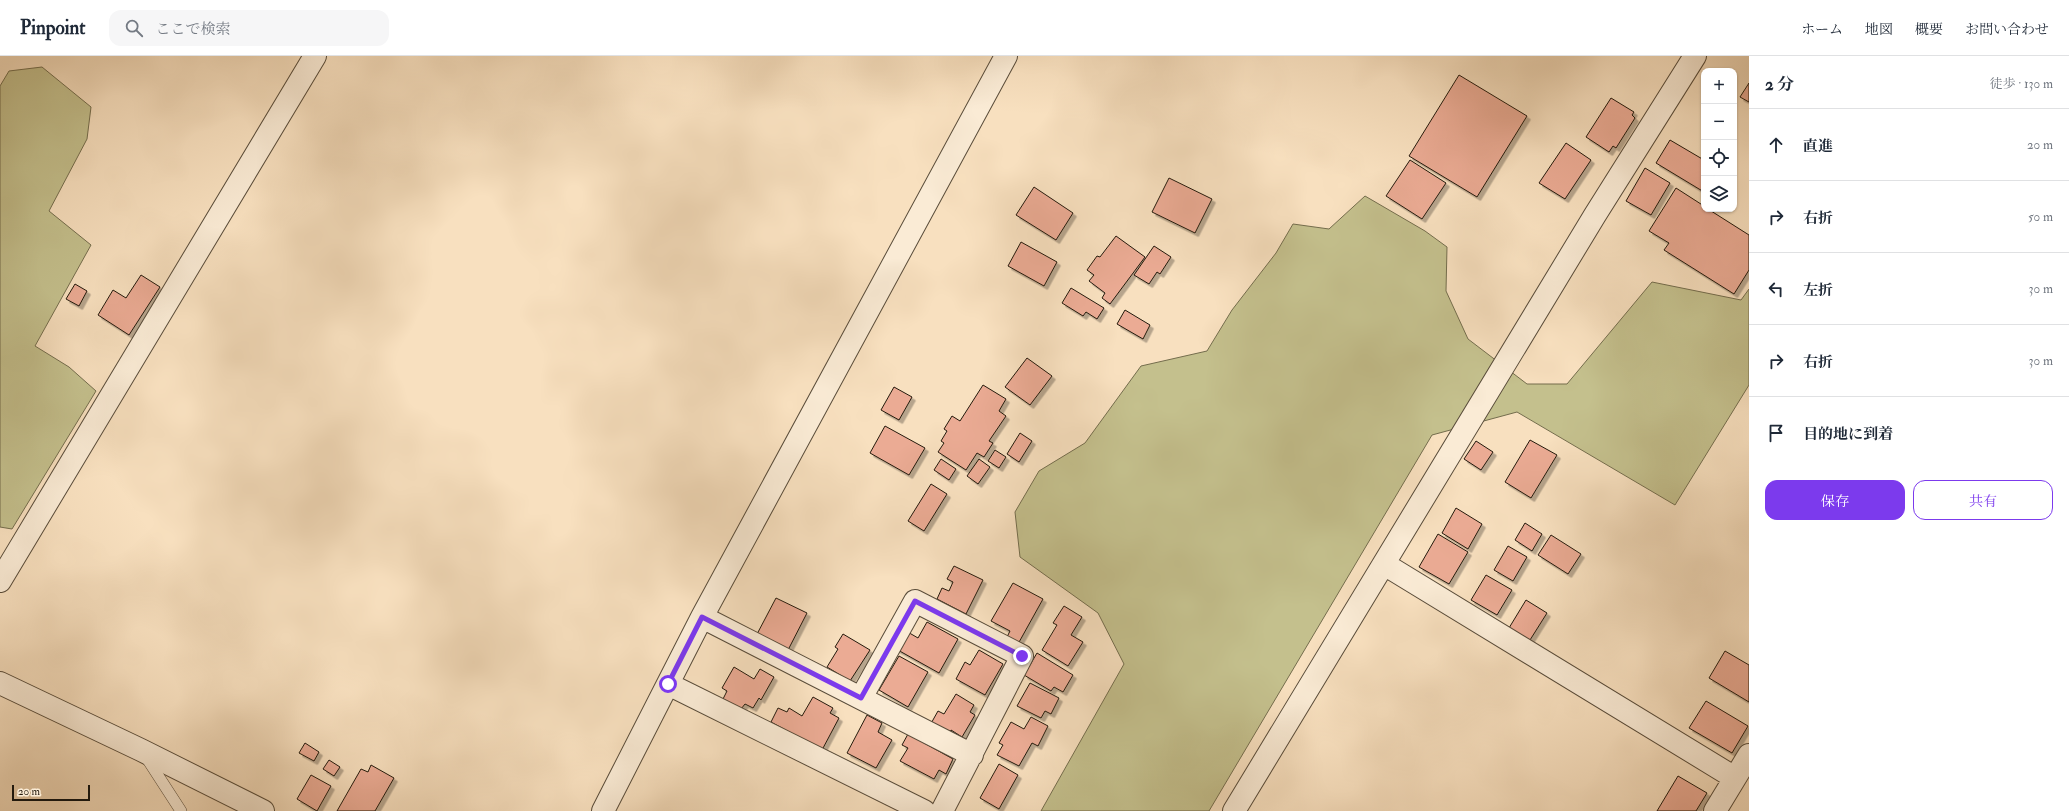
<!DOCTYPE html>
<html lang="ja">
<meta charset="utf-8">
<style>
:root{--surface:#fff;--page:#f6f6f7;--text:#1f2937;--muted:#747a83;--line:#e0e1e3;--accent:#7c3aed}
body{margin:0;font-family:"IM FELL Double Pica","Noto Serif JP",serif;background:var(--page);color:var(--text)}
.controls{position:absolute;right:12px;top:12px;display:grid;overflow:hidden;border-radius:8px;box-shadow:0 1px 3px #0004}
.controls button{width:36px;height:36px;display:grid;place-items:center;padding:0;border:0;border-bottom:1px solid var(--line);background:var(--surface);color:var(--text);font:20px sans-serif}
.scale{position:absolute;left:12px;bottom:10px;width:78px;box-sizing:border-box;padding-left:4px;border:2px solid #241a0d;border-top:0;font-size:11px;line-height:14px;white-space:nowrap;color:#241a0d;-webkit-text-stroke:3px #faebd5;paint-order:stroke}
.stop{position:absolute;width:12px;height:12px;margin:-9px;border:3px solid #7c3aed;border-radius:50%;background:#fff}
.stop.end{background:#7c3aed;border-color:#fff;box-shadow:0 1px 4px #0008}
.list{margin:0;padding:0;list-style:none}
h2{display:flex;justify-content:space-between;align-items:center;height:52px;margin:0;padding:0 16px;font-size:17px}
h2 small{font-size:13px;font-weight:400;color:var(--muted)}
.list li{display:grid;grid-template-columns:26px 1fr auto;gap:12px;align-items:center;box-sizing:border-box;height:72px;padding:0 16px;border-top:1px solid var(--line)}
.list b{display:block;font-size:15px;white-space:nowrap}
.list em{font-size:13px;font-style:normal;color:var(--muted)}
.actions{display:flex;gap:8px;padding:12px 16px}
.actions a{flex:1;padding:9px 0;border:1px solid var(--accent);border-radius:12px;text-align:center;font-size:14px;color:var(--accent)}
.actions .main{background:var(--accent);color:#fff}
.icon{flex:none;width:22px;height:22px;fill:none;stroke:currentColor;stroke-width:2;stroke-linecap:round;stroke-linejoin:round}
.map{position:relative;flex:none;width:1749px;height:755px;overflow:hidden}
header{display:flex;align-items:center;gap:24px;box-sizing:border-box;height:56px;padding:0 20px;background:var(--surface);border-bottom:1px solid var(--line)}
header strong{font-size:19px}
nav{display:flex;gap:22px;margin-inline-start:auto;font-size:14px}
.search{width:280px;height:36px;background:var(--page);display:flex;align-items:center;gap:10px;box-sizing:border-box;padding:0 14px;border-radius:12px;color:var(--muted);font-size:15px}
main{display:flex}
aside{flex:1;background:var(--surface)}
.map>svg:first-child{display:block}
.green{fill:#c4c08d;stroke:#746d4d}
.building{fill:#ebab94;stroke:#241a0d;filter:url(#shadow)}
.lines{fill:none;stroke-linecap:round;stroke-linejoin:round}
.service-casing{stroke:#594c3a;stroke-width:12}
.minor-casing{stroke:#594c3a;stroke-width:24}
.service{stroke:#faebd5;stroke-width:11}
.minor{stroke:#faebd5;stroke-width:22}
.route{stroke:#7c3aed;stroke-width:5}
</style>
<header>
<strong>Pinpoint</strong>
<div class="search"><svg class="icon" aria-label="search" viewBox="0 0 24 24"><circle cx="10" cy="10" r="6"/><path d="M15 15l6 6"/></svg>ここで検索</div>
<nav><a>ホーム</a><a>地図</a><a>概要</a><a>お問い合わせ</a></nav>
</header>
<main>
<div class="map">
<svg width="1749" height="755" viewBox="0 0 1749 755">
<defs>
<filter id="shadow"><feDropShadow dx="3.5" dy="3.5" stdDeviation="0" flood-color="#0004"/></filter>
</defs>
<rect width="100%" height="100%" fill="#f8e0bf"/>
<filter id="stains"><feTurbulence type="fractalNoise" baseFrequency=".005" numOctaves="4"/><feColorMatrix values="0 0 0 0 .2 0 0 0 0 .09 0 0 0 0 .02 0 0 0 .5 -.17"/></filter>
<radialGradient id="worn" r=".72"><stop offset=".6" stop-color="#630" stop-opacity="0"/><stop offset="1" stop-color="#630" stop-opacity=".3"/></radialGradient>
<path class="green" d="M42,11L91,51L87,83L49,155L91,189L35,290L69,311L96,335L12,473L0,471V30L9,15Z
M1365,140L1425,175L1447,191L1446,235L1468,283L1527,328H1567L1652,226L1741,244L1749,233V329L1675,449L1517,356L1432,379L1209,755H1041L1124,608L1098,557L1020,501L1015,456L1039,415L1085,387L1141,310L1207,295L1232,254L1276,197L1293,168L1329,173Z"/>
<path class="building" d="M1459,19L1527,60L1477,141L1409,100Z
M1749,27V46L1740,41Z
M1611,42L1634,56L1632,59L1635,62L1616,92L1613,90L1609,96L1586,81Z
M1670,84L1704,104V136L1656,107Z
M1566,87L1591,104L1565,143L1539,127Z
M1410,104L1446,127L1422,163L1386,140Z
M1645,112L1670,127L1651,159L1626,145Z
M1169,122L1212,143L1195,177L1152,156Z
M1034,131L1073,157L1056,184L1016,159Z
M1676,132L1704,150V153H1708L1749,179V214L1734,238L1664,194L1669,187L1649,175Z
M1116,180L1145,201L1110,248L1102,242L1105,237L1089,225L1094,219L1087,214L1097,200L1100,201Z
M1021,186L1057,206L1044,230L1008,210Z
M1154,190L1171,201L1160,218L1157,216L1149,228L1134,219Z
M141,219L160,231L129,279L98,259L113,234L126,242Z
M75,228L87,235L79,250L66,243Z
M1071,232L1104,252L1097,263L1086,256L1083,260L1062,247Z
M1125,254L1150,269L1143,283L1117,268Z
M1027,302L1052,320L1030,349L1005,331Z
M983,329L1006,343L999,355L1006,360L989,385L993,387L984,401L977,397L966,414L938,396L944,387L941,385L947,375L944,373L952,360L960,365Z
M894,331L912,341L899,364L881,354Z
M885,370L925,392L909,419L870,397Z
M1020,377L1032,385L1019,406L1007,398Z
M1530,384L1557,399L1531,442L1505,426Z
M1476,385L1493,396L1481,414L1464,403Z
M995,394L1006,401L999,412L988,405Z
M941,403L956,413L949,424L934,414Z
M979,403L990,411L978,428L967,420Z
M931,428L947,438L924,475L908,465Z
M1456,452L1482,468L1468,493L1442,477Z
M1525,467L1542,478L1532,495L1515,484Z
M1438,478L1468,496L1449,528L1419,511Z
M1551,479L1581,498L1568,518L1538,499Z
M1508,490L1527,501L1513,525L1494,514Z
M954,510L983,524L966,558L937,543L942,532L949,535L953,526L947,523Z
M1486,519L1512,534L1497,559L1471,544Z
M1013,527L1043,543L1018,588L1007,581L1010,575L991,565Z
M776,542L807,557L787,596L756,580Z
M1526,544L1547,557L1530,584L1509,572Z
M1064,550L1082,561L1071,579L1083,586L1068,610L1042,594L1057,569L1053,567Z
M927,566L958,583L939,617L896,593L906,575L918,582Z
M843,578L870,594L850,625L827,611L838,593L835,591Z
M979,594L1003,608L985,639L956,623L965,606L970,609Z
M1725,595L1749,609V646L1709,622Z
M1037,597L1073,619L1063,636L1054,631L1051,635L1024,619Z
M899,600L928,616L908,651L879,634Z
M734,611L754,623L760,613L774,621L761,644L759,642L753,652L745,648L741,653L723,643L727,635L722,632Z
M1030,627L1059,642L1051,658L1045,655L1041,662L1017,650Z
M956,638L974,649L970,656L975,659L962,681L951,674L947,682L929,671L938,655L944,658Z
M813,641L833,652L830,657L839,662L822,694L771,666L778,652L787,656L789,652L802,660Z
M1706,645L1748,670L1732,697L1689,672Z
M867,659L882,667L878,676L892,684L876,712L847,697Z
M1031,661L1048,670L1038,690L1032,687L1019,710L997,699L1003,689L999,687L1011,666L1024,673Z
M908,678L953,703L946,718L939,714L934,723L900,705L908,692L902,689Z
M305,687L319,696L314,705L299,697Z
M329,704L340,711L334,720L323,713Z
M999,708L1018,719L999,753L980,742Z
M371,709L394,722L375,755H337L361,713L368,716Z
M311,719L331,730L317,755L297,743Z
M1678,720L1707,737L1696,755H1657Z"/>
<g class="lines">
<defs>
<path id="service" d="M146,701L181,755"/>
<path id="minor" d="M1384,508L1735,722
M0,525L315,0
M702,561L972,699
M0,627L141,694L263,755
M668,628L924,755
M861,642L915,545L1022,600L942,755
M603,755L702,561L1006,0
M1234,755L1595,159L1695,0
M1715,755L1749,699"/>
</defs>
<use href="#service" class="service-casing"/>
<use href="#minor" class="minor-casing"/>
<use href="#service" class="service"/>
<use href="#minor" class="minor"/>
</g>
<g class="lines">
<path class="route" d="M668,628L702,561L861,642L915,545L1022,600"/>
</g>
<rect width="100%" height="100%" filter="url(#stains)"/>
<rect width="100%" height="100%" fill="url(#worn)"/>
</svg>
<div class="controls">
<button>+</button>
<button>−</button>
<button><svg class="icon" aria-label="locate" viewBox="0 0 24 24"><circle cx="12" cy="12" r="6"/><path d="M12 2v4M12 18v4M2 12h4M18 12h4"/></svg></button>
<button><svg class="icon" aria-label="layers" viewBox="0 0 24 24"><path d="M12 4l9 5-9 5-9-5zM3 14l9 5 9-5"/></svg></button>
</div>
<div class="scale">20 m</div>
<div class="stop" style="left:668px;top:628px"></div>
<div class="stop end" style="left:1022px;top:600px"></div>
</div>
<aside>
<h2>2 分<small>徒歩 · 130 m</small></h2>
<ul class="list">
<li><svg class="icon" aria-label="ahead" viewBox="0 0 24 24"><path d="M12 20V5M6 11l6-6 6 6"/></svg><div><b>直進</b></div><em>20 m</em></li>
<li><svg class="icon" aria-label="right" viewBox="0 0 24 24"><path d="M7 20v-9h11M14 6l5 5-5 5"/></svg><div><b>右折</b></div><em>50 m</em></li>
<li><svg class="icon" aria-label="left" viewBox="0 0 24 24"><path d="M17 20v-9H6M10 6l-5 5 5 5"/></svg><div><b>左折</b></div><em>30 m</em></li>
<li><svg class="icon" aria-label="right" viewBox="0 0 24 24"><path d="M7 20v-9h11M14 6l5 5-5 5"/></svg><div><b>右折</b></div><em>30 m</em></li>
<li><svg class="icon" aria-label="arrive" viewBox="0 0 24 24"><path d="M6 21V4h12l-3 4 3 4H6"/></svg><div><b>目的地に到着</b></div></li>
</ul>
<div class="actions"><a class="main">保存</a><a>共有</a></div>
</aside>
</main>
